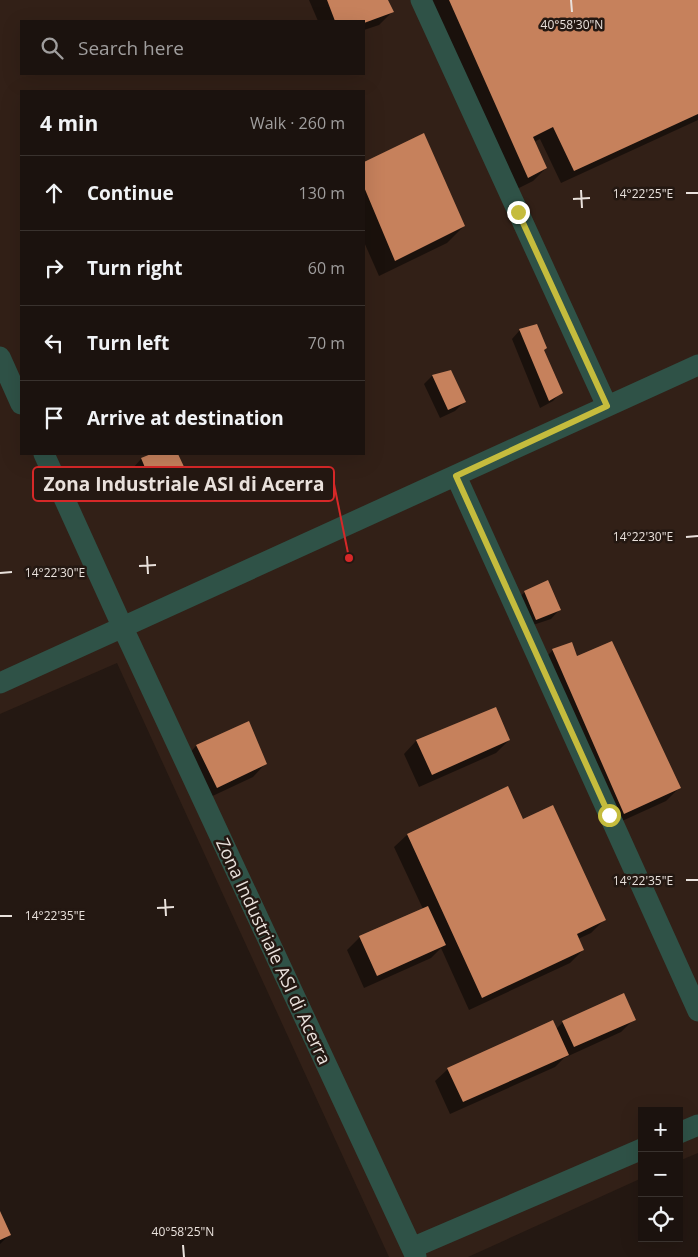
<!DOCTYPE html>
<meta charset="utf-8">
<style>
:root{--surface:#1b120e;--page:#28201c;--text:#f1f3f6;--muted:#a09e9e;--line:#39322e}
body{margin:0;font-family:"Open Sans",sans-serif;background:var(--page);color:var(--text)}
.controls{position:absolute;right:15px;bottom:15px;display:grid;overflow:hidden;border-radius:0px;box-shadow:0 5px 20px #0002}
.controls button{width:45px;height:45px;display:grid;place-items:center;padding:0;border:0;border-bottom:1px solid var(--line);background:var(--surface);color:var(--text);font:25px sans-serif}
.stop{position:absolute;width:15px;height:15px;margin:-11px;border:4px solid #c5bc3d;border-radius:50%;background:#fff}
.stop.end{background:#c5bc3d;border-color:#fff;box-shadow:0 1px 5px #0008}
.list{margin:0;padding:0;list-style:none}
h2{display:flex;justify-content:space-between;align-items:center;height:65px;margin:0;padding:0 20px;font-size:21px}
h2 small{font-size:16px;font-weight:400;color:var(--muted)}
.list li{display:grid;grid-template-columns:32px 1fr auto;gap:15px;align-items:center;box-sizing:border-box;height:75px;padding:0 20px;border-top:1px solid var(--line)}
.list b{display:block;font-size:19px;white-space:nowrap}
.list em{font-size:16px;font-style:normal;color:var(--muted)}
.icon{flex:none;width:28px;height:28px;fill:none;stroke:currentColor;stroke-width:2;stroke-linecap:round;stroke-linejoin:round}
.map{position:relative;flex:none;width:698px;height:1257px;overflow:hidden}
.search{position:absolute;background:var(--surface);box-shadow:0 5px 20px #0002;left:20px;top:20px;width:345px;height:55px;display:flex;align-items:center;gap:12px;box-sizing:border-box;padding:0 18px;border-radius:0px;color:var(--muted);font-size:19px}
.panel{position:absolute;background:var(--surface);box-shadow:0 5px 20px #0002;left:20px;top:90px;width:345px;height:365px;border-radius:0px}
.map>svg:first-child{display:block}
.built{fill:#322017;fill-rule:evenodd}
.shadow{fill:#0007}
.building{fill:#c6815c}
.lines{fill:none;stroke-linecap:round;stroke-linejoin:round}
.minor{stroke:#2f5247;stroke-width:21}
.route{stroke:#c5bc3d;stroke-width:6}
.ticks{fill:none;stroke:#e9e1dc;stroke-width:2}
.labels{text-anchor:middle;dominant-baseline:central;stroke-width:5;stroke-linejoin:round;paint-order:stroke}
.street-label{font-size:18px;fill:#e9e1dc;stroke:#241812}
.ticks-label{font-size:12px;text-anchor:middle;fill:#e9e1dc;stroke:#241812;stroke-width:5;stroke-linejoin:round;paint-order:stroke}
.leader{fill:none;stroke:#d62828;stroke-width:2}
.callout-dot{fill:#d62828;stroke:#241812;stroke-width:2}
.callout{fill:#241812;stroke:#d62828;stroke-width:2}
.callout-label{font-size:19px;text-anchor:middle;font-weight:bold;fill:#e9e1dc}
</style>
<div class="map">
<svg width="698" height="1257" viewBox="0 0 698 1257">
<rect width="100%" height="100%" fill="#241812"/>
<path class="built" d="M0,0H698V1153L679,1161V1111H642V1178L468,1257H389L117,663L0,714ZM21,21H364V74H21ZM21,91H364V454H21Z"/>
<path class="shadow" d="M309,0H387L392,12L379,25L364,30V21H318Z
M431,0H698V120L561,183L540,139L534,142L546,168L533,181L515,190Z
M424,134L464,226L447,243L379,276L364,242V163Z
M520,330L543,351L561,392L553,401L540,408L512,339Z
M450,372L464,402L455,411L440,418L424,384L432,376Z
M154,454H177L185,471L176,480L145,495L133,468L141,459Z
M525,592L559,610L551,619L527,627L516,600Z
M553,650L577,658L679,788L666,801L611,826L540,663Z
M495,709L509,740L496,753L419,787L404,754L416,741Z
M248,722L265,764L253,777L204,800L184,759L196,746Z
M407,835L604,920L591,933L578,939L583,950L570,963L469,1010L441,948L431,958L364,988L347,950L360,937L423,909L394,847Z
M634,1019L621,1032L564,1058L555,1067L450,1114L435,1081L448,1069L556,1029L563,1022Z
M0,1214L9,1235L0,1244Z"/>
<path class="building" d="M327,0H388L394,12L364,23V21H335Z
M449,0H698V114L574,171L553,127L533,137L547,168L528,178Z
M424,133L465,226L395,261L364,187V162Z
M537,324L547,348L544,350L563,393L549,401L519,329Z
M451,370L466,402L448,410L432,375Z
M151,454H178L186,471L153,487L141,458Z
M548,580L561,610L536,620L524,591Z
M612,641L681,788L624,814L552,649L572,642L577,656Z
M496,707L510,740L432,775L416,740Z
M249,721L267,764L217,788L196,745Z
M508,786L523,819L553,805L606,920L577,934L584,950L482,998L407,834Z
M428,906L446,945L377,976L359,936Z
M624,993L636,1020L574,1047L562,1021Z
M553,1020L569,1055L463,1102L447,1068Z
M0,1211L11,1235L0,1240Z"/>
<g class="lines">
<path class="minor" d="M421,0L607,406
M0,357L21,404
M44,454L123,628L416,1257
M456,476L698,1011
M0,683L698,365
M679,1133L698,1125
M412,1248L642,1149"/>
</g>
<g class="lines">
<path class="route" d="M518,212L607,406L456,476L609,815"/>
</g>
<path class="ticks" d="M571,0L572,12M581,190L582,208M686,193H698M573,199L590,198M686,537L698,536M147,556L148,574M139,566L156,565M0,573L12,572M686,880H698M165,899L166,916M157,908L174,907M0,916H12M183,1245L184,1257"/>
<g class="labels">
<g class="street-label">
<text transform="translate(274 951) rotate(65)">Zona Industriale ASI di Acerra</text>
</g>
</g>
<g class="ticks-label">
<text x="572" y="29">40°58'30"N</text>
<text x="643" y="198">14°22'25"E</text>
<text x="643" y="541">14°22'30"E</text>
<text x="55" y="577">14°22'30"E</text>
<text x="643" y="885">14°22'35"E</text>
<text x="55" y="920">14°22'35"E</text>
<text x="183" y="1236">40°58'25"N</text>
</g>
<path class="leader" d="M349 558L334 484"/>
<circle class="callout-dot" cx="349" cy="558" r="5"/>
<rect class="callout" x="33" y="467" width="301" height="34" rx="5"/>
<g class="callout-label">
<text x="184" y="491">Zona Industriale ASI di Acerra</text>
</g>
</svg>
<div class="controls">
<button>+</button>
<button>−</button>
<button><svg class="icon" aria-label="locate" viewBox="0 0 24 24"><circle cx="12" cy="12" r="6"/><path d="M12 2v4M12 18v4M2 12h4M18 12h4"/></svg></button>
</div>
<div class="stop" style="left:609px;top:815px"></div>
<div class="stop end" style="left:518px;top:212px"></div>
<div class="search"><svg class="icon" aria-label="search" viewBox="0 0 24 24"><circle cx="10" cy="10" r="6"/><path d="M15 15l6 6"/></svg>Search here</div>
<section class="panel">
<h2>4 min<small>Walk · 260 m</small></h2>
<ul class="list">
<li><svg class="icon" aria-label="ahead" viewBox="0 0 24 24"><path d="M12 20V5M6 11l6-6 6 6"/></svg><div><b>Continue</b></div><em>130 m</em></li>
<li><svg class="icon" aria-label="right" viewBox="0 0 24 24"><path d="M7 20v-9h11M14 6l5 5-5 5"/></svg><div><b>Turn right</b></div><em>60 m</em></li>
<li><svg class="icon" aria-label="left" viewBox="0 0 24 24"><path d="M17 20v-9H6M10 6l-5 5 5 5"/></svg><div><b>Turn left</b></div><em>70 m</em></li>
<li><svg class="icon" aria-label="arrive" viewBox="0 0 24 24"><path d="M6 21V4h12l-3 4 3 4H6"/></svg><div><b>Arrive at destination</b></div></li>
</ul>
</section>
</div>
